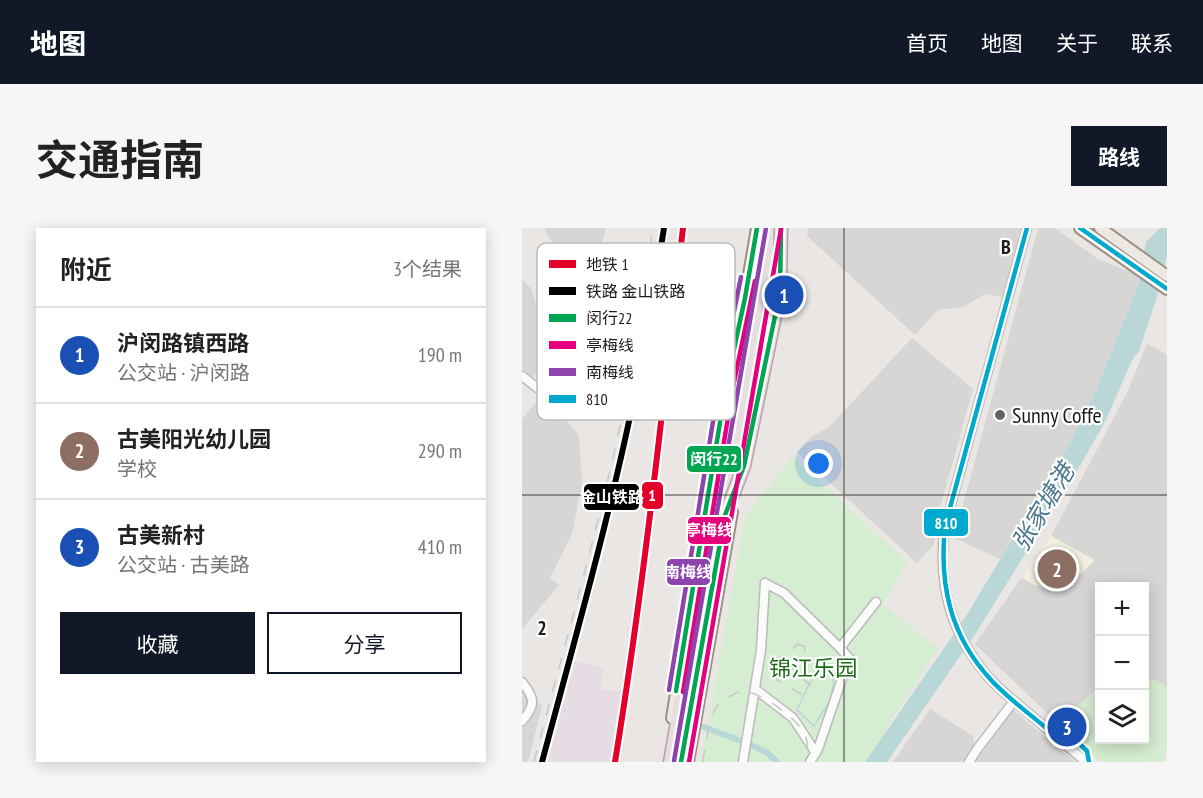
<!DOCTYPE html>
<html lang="zh">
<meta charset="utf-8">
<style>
:root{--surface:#fff;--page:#f6f6f6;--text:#222;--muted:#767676;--line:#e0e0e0;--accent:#111827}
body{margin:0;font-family:"PT Sans Narrow","Noto Sans SC",sans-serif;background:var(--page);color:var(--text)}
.controls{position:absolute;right:18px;bottom:18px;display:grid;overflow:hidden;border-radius:0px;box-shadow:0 3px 15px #0003}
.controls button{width:54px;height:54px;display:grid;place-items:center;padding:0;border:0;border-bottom:2px solid var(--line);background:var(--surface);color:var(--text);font:30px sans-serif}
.you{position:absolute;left:297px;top:236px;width:21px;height:21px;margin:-15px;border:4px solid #fff;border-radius:50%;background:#1a73e8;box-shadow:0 0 0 9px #1a73e833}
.badge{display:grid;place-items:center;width:39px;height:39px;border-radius:50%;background:var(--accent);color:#fff;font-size:20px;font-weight:700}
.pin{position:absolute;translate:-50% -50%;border:3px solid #fff;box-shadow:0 2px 6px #0006}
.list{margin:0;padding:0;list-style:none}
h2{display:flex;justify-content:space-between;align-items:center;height:78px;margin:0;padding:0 24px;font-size:26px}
h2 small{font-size:20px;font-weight:400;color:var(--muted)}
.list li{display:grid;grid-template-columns:39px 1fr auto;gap:18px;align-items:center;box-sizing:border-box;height:96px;padding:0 24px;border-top:2px solid var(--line)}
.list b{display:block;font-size:22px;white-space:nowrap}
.list p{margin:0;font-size:20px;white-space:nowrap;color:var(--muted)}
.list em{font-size:20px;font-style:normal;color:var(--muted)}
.actions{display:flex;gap:12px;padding:18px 24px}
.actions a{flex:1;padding:14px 0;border:2px solid var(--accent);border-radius:0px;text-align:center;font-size:21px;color:var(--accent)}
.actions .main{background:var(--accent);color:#fff}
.icon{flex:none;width:33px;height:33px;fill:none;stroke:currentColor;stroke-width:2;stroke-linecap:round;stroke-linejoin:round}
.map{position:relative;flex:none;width:645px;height:534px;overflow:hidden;border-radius:0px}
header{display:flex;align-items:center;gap:36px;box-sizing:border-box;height:84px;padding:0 30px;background:var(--accent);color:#fff}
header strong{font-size:28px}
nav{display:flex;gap:33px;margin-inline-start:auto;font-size:21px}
.intro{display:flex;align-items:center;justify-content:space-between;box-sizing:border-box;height:144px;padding:0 36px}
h1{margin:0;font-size:42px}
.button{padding:15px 27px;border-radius:0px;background:var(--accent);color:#fff;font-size:21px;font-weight:700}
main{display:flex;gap:36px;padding:0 36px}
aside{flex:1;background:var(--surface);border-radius:0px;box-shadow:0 3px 15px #0003}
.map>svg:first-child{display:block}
.residential{fill:#d8d6d5}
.industrial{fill:#e6dce3}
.education{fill:#f3efdf}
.park{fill:#d5edd0}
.water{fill:#bad7d8}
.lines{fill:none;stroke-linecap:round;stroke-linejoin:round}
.stream{stroke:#bad7d8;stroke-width:1.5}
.canal{stroke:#bad7d8;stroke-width:6}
.minor-casing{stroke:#bcbbba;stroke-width:11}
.major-casing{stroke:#9b9083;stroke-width:14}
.highway-casing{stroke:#ba9eaa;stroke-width:15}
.minor{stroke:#fcfbfb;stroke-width:8}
.major{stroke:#eee8e3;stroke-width:10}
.highway{stroke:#e7dee0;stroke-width:12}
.rail{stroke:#c9c8c8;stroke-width:1.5;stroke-dasharray:12 12;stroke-linecap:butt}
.highway-bridge-casing{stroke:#ba9eaa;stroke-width:15;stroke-linecap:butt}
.highway-bridge{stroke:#e7dee0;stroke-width:12}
.bus-1-casing{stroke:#fff;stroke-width:9}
.bus-2-casing{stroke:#fff;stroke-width:9}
.bus-3-casing{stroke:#fff;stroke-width:9}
.bus-4-casing{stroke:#fff;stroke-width:9}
.bus-1{stroke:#00a651;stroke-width:4.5}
.bus-2{stroke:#e5007d;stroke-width:4.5}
.bus-3{stroke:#8e44ad;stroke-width:4.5}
.bus-4{stroke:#00a9ce;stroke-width:4.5}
.rail-1-casing{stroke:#fff;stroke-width:10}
.rail-1{stroke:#000;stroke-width:6}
.metro-1-casing{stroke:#fff;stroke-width:10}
.metro-1{stroke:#e4002b;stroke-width:6}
.grid{fill:none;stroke:#1b1b1b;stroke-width:1.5;stroke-opacity:0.55}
.poi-dot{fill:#636261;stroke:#fff;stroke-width:2}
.labels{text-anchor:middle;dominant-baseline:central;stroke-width:4.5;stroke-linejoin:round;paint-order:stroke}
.poi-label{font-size:22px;fill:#1b1b1b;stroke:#fff;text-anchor:start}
.park-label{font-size:22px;fill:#1c6b17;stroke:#fff}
.water-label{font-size:24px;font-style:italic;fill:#4c7890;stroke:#fff}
.key{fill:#fff;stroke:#bbb;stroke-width:1.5}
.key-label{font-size:16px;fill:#1b1b1b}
.grid-label{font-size:20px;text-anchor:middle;font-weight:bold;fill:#1b1b1b;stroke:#fff;stroke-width:4.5;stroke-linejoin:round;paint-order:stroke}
.line-badge{stroke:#fff;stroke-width:2}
.badge-label{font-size:16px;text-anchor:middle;font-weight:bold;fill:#fff}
</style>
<header>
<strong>地图</strong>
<nav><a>首页</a><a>地图</a><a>关于</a><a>联系</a></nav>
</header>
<div class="intro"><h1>交通指南</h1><a class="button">路线</a></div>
<main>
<aside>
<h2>附近<small>3个结果</small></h2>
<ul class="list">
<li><span class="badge" style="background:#1a4fb4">1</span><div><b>沪闵路镇西路</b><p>公交站 · 沪闵路</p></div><em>190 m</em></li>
<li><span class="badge" style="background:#8d6e63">2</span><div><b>古美阳光幼儿园</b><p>学校</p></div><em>290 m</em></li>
<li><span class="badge" style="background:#1a4fb4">3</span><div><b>古美新村</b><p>公交站 · 古美路</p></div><em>410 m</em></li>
</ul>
<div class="actions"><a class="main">收藏</a><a>分享</a></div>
</aside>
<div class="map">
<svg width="645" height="534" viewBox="0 0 645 534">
<rect width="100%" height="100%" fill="#e9e6e3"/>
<path class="residential" d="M22,0H84L70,52L40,32Z
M286,0H499L481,69L463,66L441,79L416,82L393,107L285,8Z
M516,0H533L576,31L616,47L617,55L574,162L552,208L478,331L432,310Z
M0,52L9,60L29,125L11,149L0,141Z
M390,110L451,161L415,291L412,316L395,335L275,224L290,208L306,200Z
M625,115L645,127V459L634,452L623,454L622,358H578L577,461H574L536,496L453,416L500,349L512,357L533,362L545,359L572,333L529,308L606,163Z
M19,169L36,181L57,208L60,255L50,306L28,350L37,357L0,401V191Z
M0,460L20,478L6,534H0Z
M408,481L451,508L452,518L443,534H371Z
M491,482L554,534H453Z"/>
<path class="industrial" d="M53,433L82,440L78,461L99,464L87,534H25Z"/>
<path class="education" d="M529,308L573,332L545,359L532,362L512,357L500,349Z"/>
<path class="park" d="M271,229L385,333L361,376L416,421L369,492L347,534H179L223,289Z
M634,452L645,459V523L640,534H579L536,496L575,461H577L578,512H622L623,454Z"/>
<path class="water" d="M638,0H645V28L633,75L617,123L610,132L585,190L562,231L454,405L365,534H343L443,390L552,208L574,162L617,55L616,47L624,14Z"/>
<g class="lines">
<path class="stream" d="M297,438L312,446L309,471L292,498L275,482L294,441Z"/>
<path class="canal" d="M182,499L219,513
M229,517L244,524L255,534"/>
<defs>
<path id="minor" d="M505,0L423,298C415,353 427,402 463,445C475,460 490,471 504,483C524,500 544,517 564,534
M0,148L22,165
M318,420L354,374
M0,454C13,470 14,477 0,493
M233,461L271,490L294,525
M221,534L239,422L243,355L262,365L318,420L329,432L323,442L296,521L288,534
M447,534L456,520L492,473"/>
<path id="major" d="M558,0L645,61
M578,0L645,48
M241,103L255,24
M150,490L204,158L223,70L235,0
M166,534L210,284"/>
<path id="highway" d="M206,271L252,0
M148,534L241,0"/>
</defs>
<use href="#minor" class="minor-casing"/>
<use href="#major" class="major-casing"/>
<use href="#highway" class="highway-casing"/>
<use href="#minor" class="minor"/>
<use href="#major" class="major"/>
<use href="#highway" class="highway"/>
<path class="rail" d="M276,416L283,419L282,426L270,437L272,442L288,457L287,463L279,466L255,452L254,446L250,436L254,431L264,426Z
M12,534C40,425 72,317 96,207C110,138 120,69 131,0
M181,534C182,522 188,489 194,480C198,474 213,464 220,463C238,463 276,491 283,507C287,516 286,525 284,534"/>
<defs>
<path id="highway-bridge" d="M159,534L203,287L222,238L258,64L259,0"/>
</defs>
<use href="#highway-bridge" class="highway-bridge-casing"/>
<use href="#highway-bridge" class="highway-bridge"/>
<defs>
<path id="bus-1" d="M154,463L204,158L223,70L235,0
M159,534L203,287L222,238L258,64L259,0"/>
<path id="bus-2" d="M161,464L211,159L233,53
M167,534L259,1"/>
<path id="bus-3" d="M147,462L197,157L219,49
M152,533L244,0"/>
<path id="bus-4" d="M505,0L423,298C417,357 428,408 470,453C486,470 505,484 523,499L535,495L565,523L567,534
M558,0L645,61"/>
</defs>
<use href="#bus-1" class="bus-1-casing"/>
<use href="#bus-2" class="bus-2-casing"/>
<use href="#bus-3" class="bus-3-casing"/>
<use href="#bus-4" class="bus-4-casing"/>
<use href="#bus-1" class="bus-1"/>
<use href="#bus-2" class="bus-2"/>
<use href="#bus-3" class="bus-3"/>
<use href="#bus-4" class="bus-4"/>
<defs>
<path id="rail-1" d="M20,534C51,418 84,302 109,184C122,123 132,62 142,0"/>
</defs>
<use href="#rail-1" class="rail-1-casing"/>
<use href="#rail-1" class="rail-1"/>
<defs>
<path id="metro-1" d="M93,534C122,357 141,178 161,0"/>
</defs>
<use href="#metro-1" class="metro-1-casing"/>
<use href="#metro-1" class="metro-1"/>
</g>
<path class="grid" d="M322,0V534M0,267H645"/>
<circle class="poi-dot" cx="478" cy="187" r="6"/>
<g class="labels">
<g class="poi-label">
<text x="490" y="187">Sunny Coffe</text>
</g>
<g class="park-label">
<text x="291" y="440">锦江乐园</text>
</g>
<g class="water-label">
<text transform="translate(521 279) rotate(-59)">张家塘港</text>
</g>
</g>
<rect x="15" y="15" width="198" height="177" rx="9" class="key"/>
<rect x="27" y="32" width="27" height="8" fill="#e4002b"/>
<rect x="27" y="59" width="27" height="8" fill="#000"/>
<rect x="27" y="86" width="27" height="8" fill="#00a651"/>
<rect x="27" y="113" width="27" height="8" fill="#e5007d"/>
<rect x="27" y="140" width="27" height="8" fill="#8e44ad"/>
<rect x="27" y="167" width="27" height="8" fill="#00a9ce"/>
<g class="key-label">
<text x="64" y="42">地铁 1</text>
<text x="64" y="69">铁路 金山铁路</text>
<text x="64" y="96">闵行22</text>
<text x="64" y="123">亭梅线</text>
<text x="64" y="150">南梅线</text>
<text x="64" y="177">810</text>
</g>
<g class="grid-label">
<text x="484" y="26">B</text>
<text x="20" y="407">2</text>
</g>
<g class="line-badge">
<rect x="164" y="217" width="56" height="28" rx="6" fill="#00a651"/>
<rect x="119" y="253" width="23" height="29" rx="6" fill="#e4002b"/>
<rect x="61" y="255" width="57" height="28" rx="6" fill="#000"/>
<rect x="401" y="280" width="46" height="29" rx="6" fill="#00a9ce"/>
<rect x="165" y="288" width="45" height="29" rx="6" fill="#e5007d"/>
<rect x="144" y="330" width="45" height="28" rx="6" fill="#8e44ad"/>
</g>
<g class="badge-label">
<text x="192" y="237">闵行22</text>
<text x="130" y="273">1</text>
<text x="90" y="275">金山铁路</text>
<text x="424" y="301">810</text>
<text x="187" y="308">亭梅线</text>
<text x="166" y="350">南梅线</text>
</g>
</svg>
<div class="controls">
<button>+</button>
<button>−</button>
<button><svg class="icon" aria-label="layers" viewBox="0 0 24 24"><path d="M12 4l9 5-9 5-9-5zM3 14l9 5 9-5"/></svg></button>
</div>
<div class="you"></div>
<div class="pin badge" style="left:262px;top:67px;background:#1a4fb4">1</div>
<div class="pin badge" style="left:535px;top:341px;background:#8d6e63">2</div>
<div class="pin badge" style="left:545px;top:499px;background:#1a4fb4">3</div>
</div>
</main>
